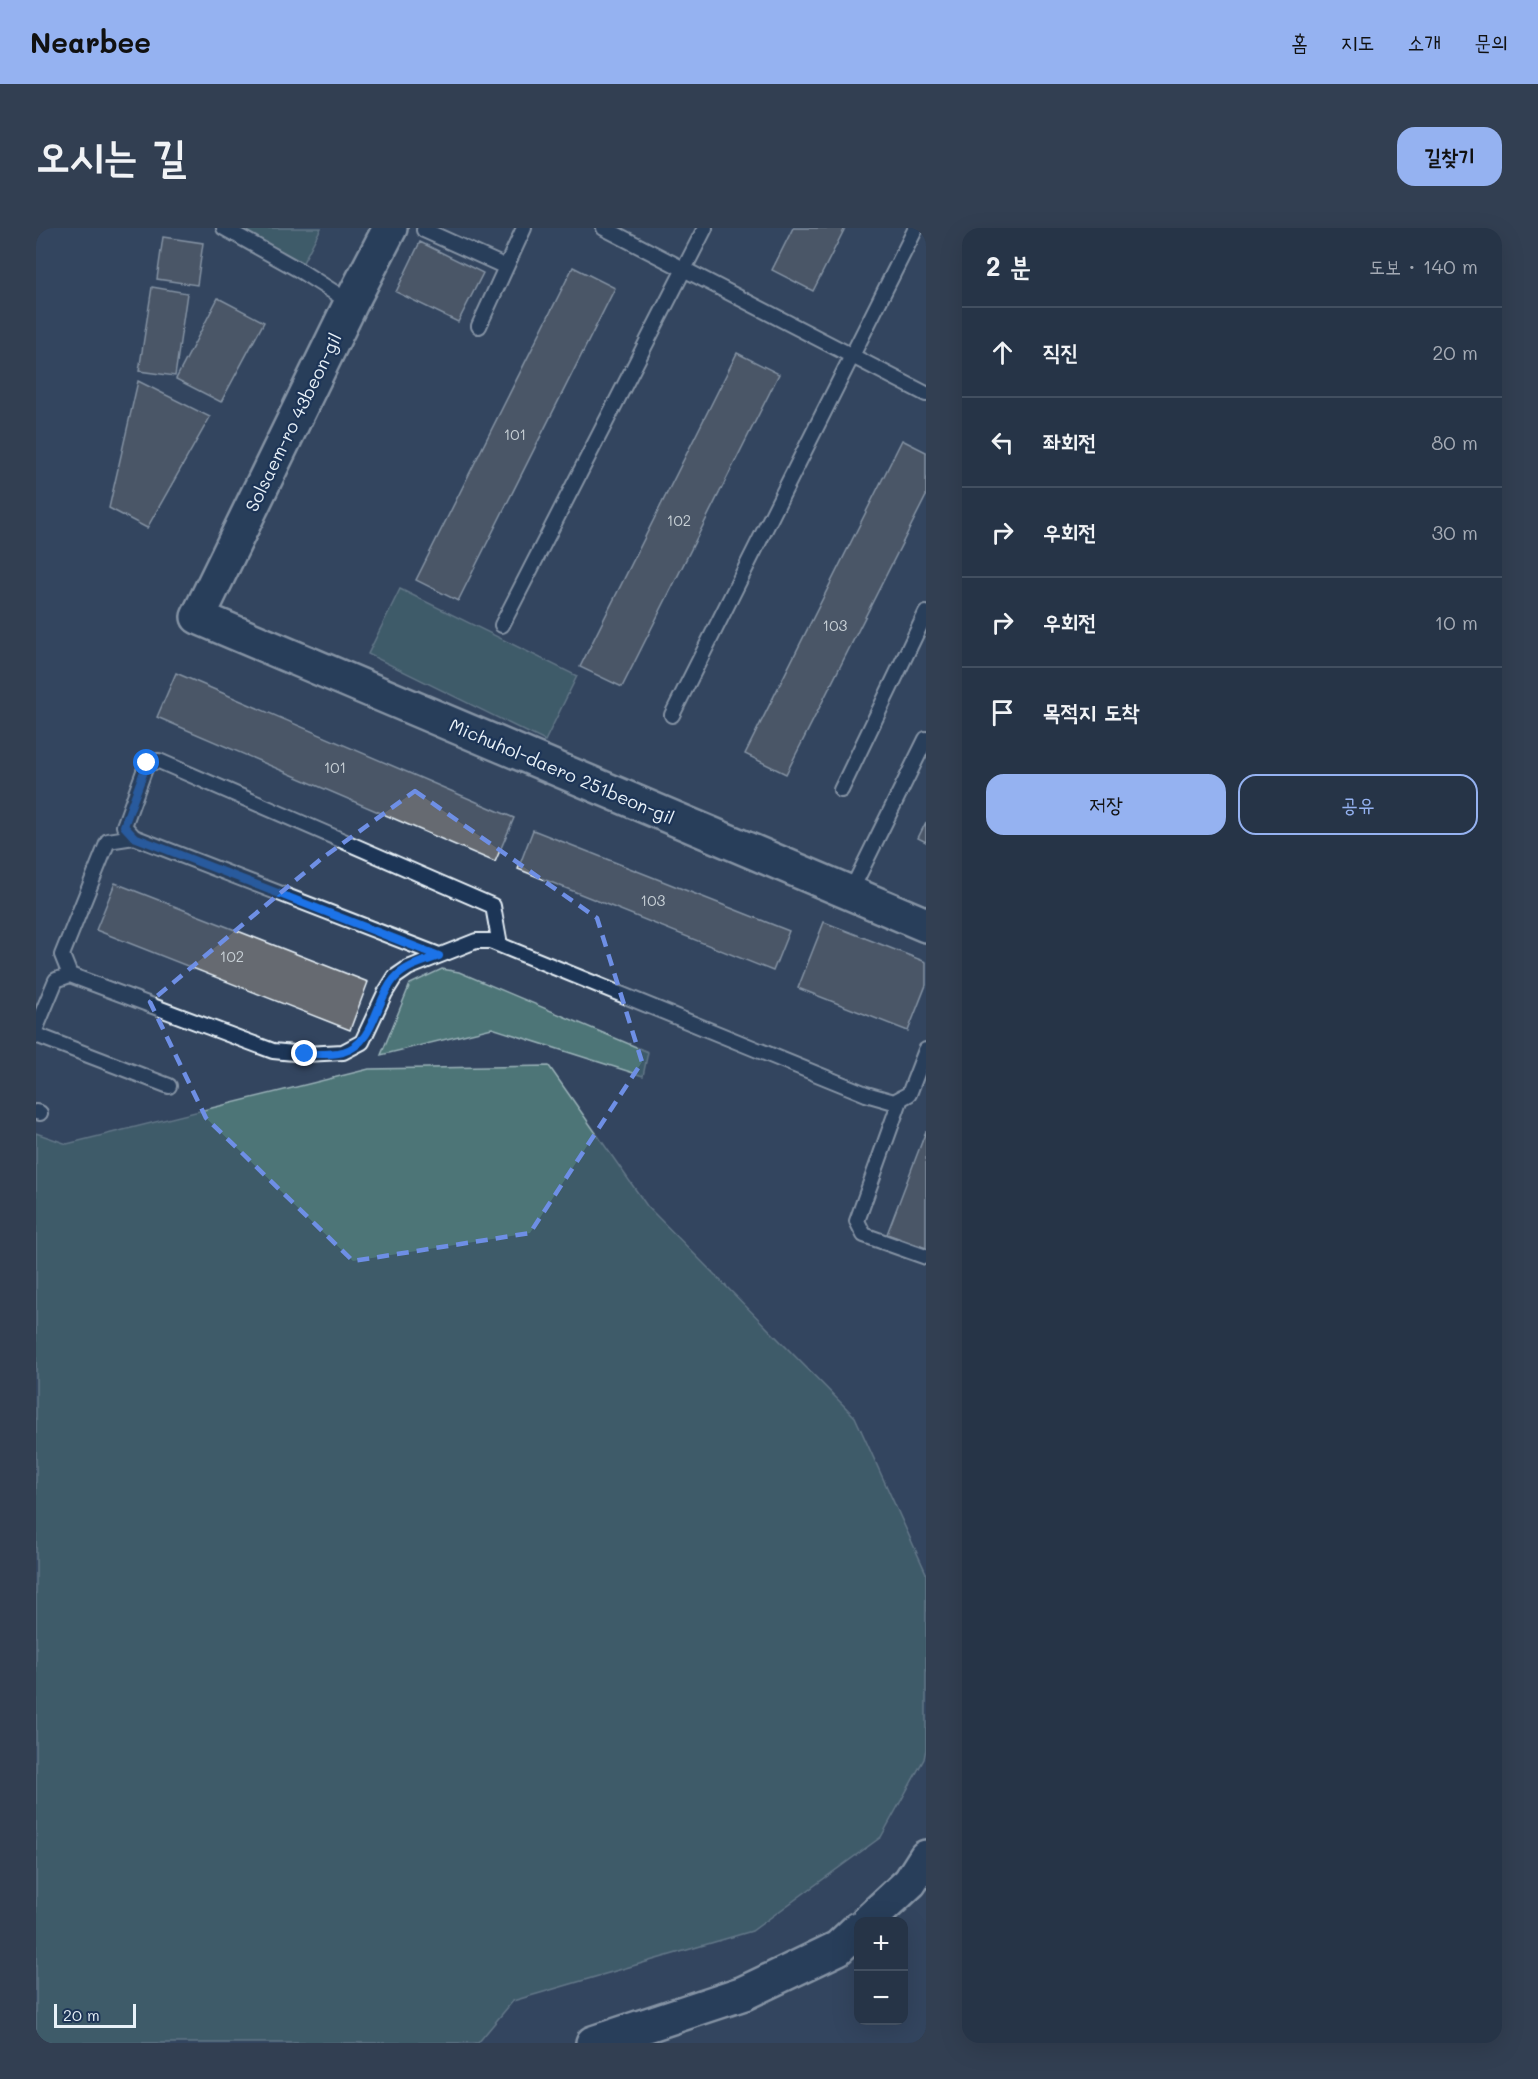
<!DOCTYPE html>
<html lang="ko">
<meta charset="utf-8">
<style>
:root{--surface:#263447;--page:#323f52;--text:#f1f3f6;--muted:#a4aab4;--line:#424f60;--accent:#95b2f1}
body{margin:0;font-family:Mali,"Poor Story",sans-serif;background:var(--page);color:var(--text)}
.controls{position:absolute;right:18px;bottom:18px;display:grid;overflow:hidden;border-radius:12px;box-shadow:0 6px 24px #0002}
.controls button{width:54px;height:54px;display:grid;place-items:center;padding:0;border:0;border-bottom:2px solid var(--line);background:var(--surface);color:var(--text);font:30px sans-serif}
.scale{position:absolute;left:18px;bottom:15px;width:82px;box-sizing:border-box;padding-left:6px;border:3px solid #e8f1f8;border-top:0;font-size:16px;line-height:21px;white-space:nowrap;color:#e8f1f8;-webkit-text-stroke:4px #1d3557;paint-order:stroke}
.stop{position:absolute;width:18px;height:18px;margin:-14px;border:4px solid #1a73e8;border-radius:50%;background:#fff}
.stop.end{background:#1a73e8;border-color:#fff;box-shadow:0 2px 6px #0008}
.list{margin:0;padding:0;list-style:none}
h2{display:flex;justify-content:space-between;align-items:center;height:78px;margin:0;padding:0 24px;font-size:26px}
h2 small{font-size:20px;font-weight:400;color:var(--muted)}
.list li{display:grid;grid-template-columns:39px 1fr auto;gap:18px;align-items:center;box-sizing:border-box;height:90px;padding:0 24px;border-top:2px solid var(--line)}
.list b{display:block;font-size:22px;white-space:nowrap}
.list em{font-size:20px;font-style:normal;color:var(--muted)}
.actions{display:flex;gap:12px;padding:18px 24px}
.actions a{flex:1;padding:14px 0;border:2px solid var(--accent);border-radius:18px;text-align:center;font-size:21px;color:var(--accent)}
.actions .main{background:var(--accent);color:#111}
.icon{flex:none;width:33px;height:33px;fill:none;stroke:currentColor;stroke-width:2;stroke-linecap:round;stroke-linejoin:round}
.map{position:relative;flex:none;width:890px;height:1815px;overflow:hidden;border-radius:18px}
header{display:flex;align-items:center;gap:36px;box-sizing:border-box;height:84px;padding:0 30px;background:var(--accent);color:#111}
header strong{font-size:28px}
nav{display:flex;gap:33px;margin-inline-start:auto;font-size:21px}
.intro{display:flex;align-items:center;justify-content:space-between;box-sizing:border-box;height:144px;padding:0 36px}
h1{margin:0;font-size:42px}
.button{padding:15px 27px;border-radius:18px;background:var(--accent);color:#111;font-size:21px;font-weight:700}
main{display:flex;gap:36px;padding:0 36px}
aside{flex:1;background:var(--surface);border-radius:18px;box-shadow:0 6px 24px #0002}
.map>svg:first-child{display:block}
.green{fill:#4d7477;stroke:#9ab2b8;stroke-width:1.5}
.building{fill:#666b71;stroke:#e8f1f8;stroke-width:1.5}
.lines{fill:none;stroke-linecap:round;stroke-linejoin:round}
.service-casing{stroke:#e8f1f8;stroke-width:18}
.tertiary-casing{stroke:#e8f1f8;stroke-width:38}
.secondary-casing{stroke:#e8f1f8;stroke-width:38}
.service{stroke:#1d3557;stroke-width:14}
.tertiary{stroke:#1d3557;stroke-width:33}
.secondary{stroke:#1d3557;stroke-width:33}
.route{stroke:#1a73e8;stroke-width:8}
.marked{fill:none;stroke:#6e8fe5;stroke-width:4.5;stroke-dasharray:12 8;stroke-linejoin:round}
.labels{text-anchor:middle;dominant-baseline:central;stroke-width:4.5;stroke-linejoin:round;paint-order:stroke}
.number-label{font-size:15px;fill:#c8d0d6}
.street-label{font-size:18px;fill:#e8f1f8;stroke:#1d3557}
</style>
<header>
<strong>Nearbee</strong>
<nav><a>홈</a><a>지도</a><a>소개</a><a>문의</a></nav>
</header>
<div class="intro"><h1>오시는 길</h1><a class="button">길찾기</a></div>
<main>
<div class="map">
<svg width="890" height="1815" viewBox="0 0 890 1815">
<rect width="100%" height="100%" fill="#33455f"/>
<filter id="ink" filterUnits="userSpaceOnUse"><feTurbulence type="fractalNoise" baseFrequency=".0167" numOctaves="2"/><feDisplacementMap in="SourceGraphic" scale="12" xChannelSelector="R" yChannelSelector="G"/><feConvolveMatrix kernelMatrix="1 2 1 2 8 2 1 2 1" color-interpolation-filters="sRGB"/></filter>
<g filter="url(#ink)">
<path class="green" d="M188,0H285L263,42Z
M364,361L541,448L509,513L332,426Z
M406,741L423,744L612,824L607,848L456,800L345,827L374,756Z
M513,838L611,978L819,1189L890,1345V1521L888,1531L845,1609L716,1703L477,1773L442,1815H0V905L31,916L333,841Z"/>
<path class="building" d="M757,0H809L777,63L736,42Z
M127,9L167,15L161,57L121,51Z
M384,14L447,45L422,94L360,64Z
M537,39L579,60L422,373L380,352Z
M116,59L151,65L139,148L103,143Z
M182,70L228,94L185,174L140,151Z
M701,125L743,146L586,459L544,439Z
M102,153L174,189L111,300L73,280Z
M866,212L890,224V268L750,546L709,526Z
M140,445L478,590L459,634L121,489Z
M890,594V614L882,610Z
M497,602L753,703L737,743L482,641Z
M79,655L332,754L314,802L60,702Z
M788,694L890,734V757L872,803L762,760Z
M890,903V1020L851,1006Z"/>
<g class="lines">
<defs>
<path id="service" d="M188,0L263,42L315,75
M568,0L890,166
M388,2L470,39
M443,98L488,0
M466,397L669,0
M636,487L880,0
M805,562L890,385
M814,665L890,511
M403,727L98,609L88,598L111,535L123,533L457,678L464,717
M34,747L26,727L72,613L98,609
M0,800L20,752L34,747L237,823L269,826L307,824L326,814L349,765L359,749L372,740L440,713H454L830,866L858,874L873,866L890,822
M0,807L133,858
M865,870L821,993L828,1007L890,1029
M0,884L4,885"/>
<path id="tertiary" d="M354,0L315,75L162,389L890,697"/>
<path id="secondary" d="M831,1694L874,1654L890,1629
M557,1815L708,1765L802,1720L822,1701"/>
</defs>
<use href="#service" class="service-casing"/>
<use href="#tertiary" class="tertiary-casing"/>
<use href="#secondary" class="secondary-casing"/>
<use href="#service" class="service"/>
<use href="#tertiary" class="tertiary"/>
<use href="#secondary" class="secondary"/>
</g>
</g>
<g class="lines" filter="url(#ink)">
<path class="route" d="M111,535L88,598L98,609L403,728C389,733 369,738 358,751C339,773 339,815 307,824C295,827 281,826 269,826"/>
</g>
<path d="M0 0H890V1815H0ZM379,563L561,690L606,834L494,1005L317,1033L170,890L114,774L285,631Z" fill="#33455f" fill-opacity=".55" fill-rule="evenodd"/>
<path class="marked" d="M379,563L561,690L606,834L494,1005L317,1033L170,890L114,774L285,631Z"/>
<g class="labels">
<g class="number-label">
<text x="479" y="206">101</text>
<text x="643" y="292">102</text>
<text x="799" y="397">103</text>
<text x="299" y="539">101</text>
<text x="617" y="672">103</text>
<text x="196" y="728">102</text>
</g>
<g class="street-label">
<text transform="translate(257 194) rotate(-64)">Solsaem-ro 43beon-gil</text>
<text transform="translate(526 543) rotate(23)">Michuhol-daero 251beon-gil</text>
</g>
</g>
</svg>
<div class="controls">
<button>+</button>
<button>−</button>
</div>
<div class="scale">20 m</div>
<div class="stop" style="left:111px;top:535px"></div>
<div class="stop end" style="left:269px;top:826px"></div>
</div>
<aside>
<h2>2 분<small>도보 · 140 m</small></h2>
<ul class="list">
<li><svg class="icon" aria-label="ahead" viewBox="0 0 24 24"><path d="M12 20V5M6 11l6-6 6 6"/></svg><div><b>직진</b></div><em>20 m</em></li>
<li><svg class="icon" aria-label="left" viewBox="0 0 24 24"><path d="M17 20v-9H6M10 6l-5 5 5 5"/></svg><div><b>좌회전</b></div><em>80 m</em></li>
<li><svg class="icon" aria-label="right" viewBox="0 0 24 24"><path d="M7 20v-9h11M14 6l5 5-5 5"/></svg><div><b>우회전</b></div><em>30 m</em></li>
<li><svg class="icon" aria-label="right" viewBox="0 0 24 24"><path d="M7 20v-9h11M14 6l5 5-5 5"/></svg><div><b>우회전</b></div><em>10 m</em></li>
<li><svg class="icon" aria-label="arrive" viewBox="0 0 24 24"><path d="M6 21V4h12l-3 4 3 4H6"/></svg><div><b>목적지 도착</b></div></li>
</ul>
<div class="actions"><a class="main">저장</a><a>공유</a></div>
</aside>
</main>
